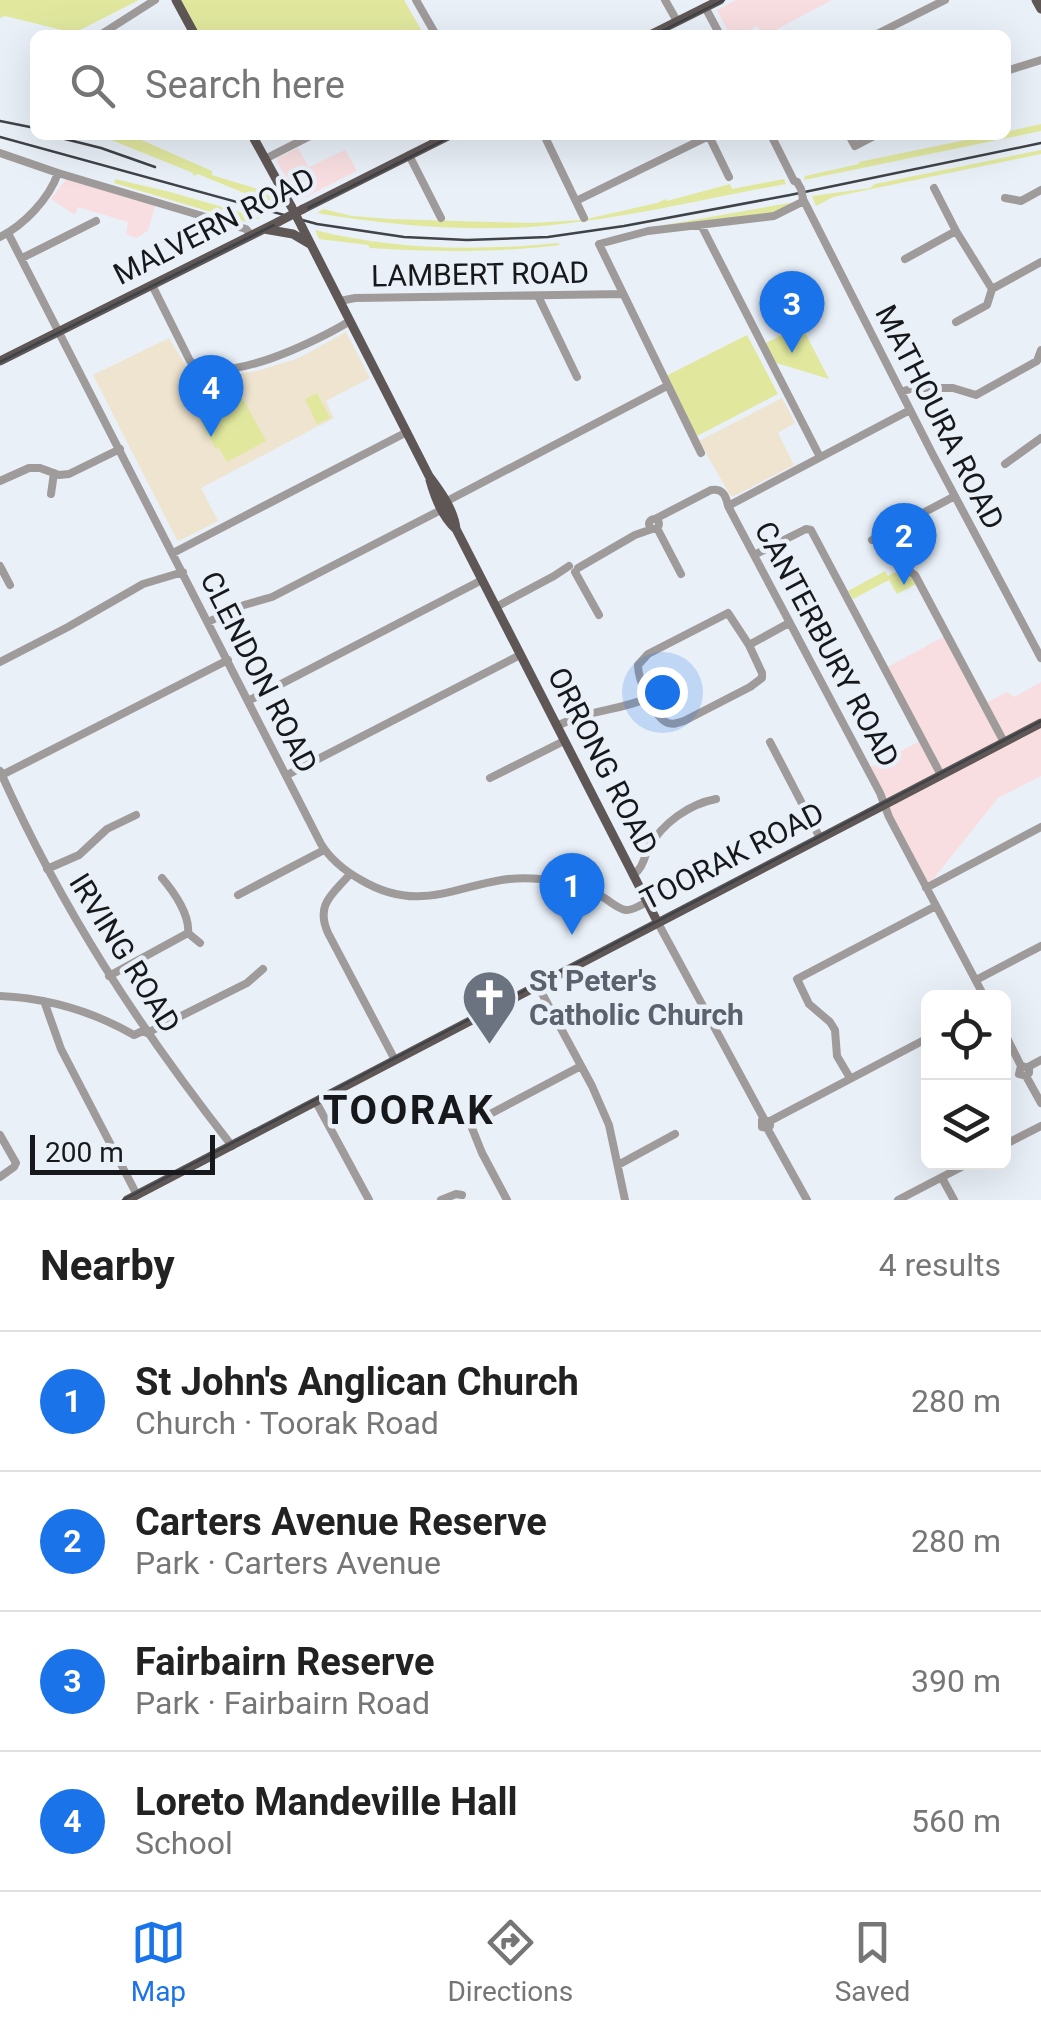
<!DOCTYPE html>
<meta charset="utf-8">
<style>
:root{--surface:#fff;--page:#f6f6f6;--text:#222;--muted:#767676;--line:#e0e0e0;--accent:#1a73e8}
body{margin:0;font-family:Roboto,sans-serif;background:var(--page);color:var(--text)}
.controls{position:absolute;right:30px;bottom:30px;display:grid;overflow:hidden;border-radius:15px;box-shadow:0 10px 40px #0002}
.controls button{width:90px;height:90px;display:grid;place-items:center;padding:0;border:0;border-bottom:2px solid var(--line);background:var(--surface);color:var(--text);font:50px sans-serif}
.scale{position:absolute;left:30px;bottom:25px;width:185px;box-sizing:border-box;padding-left:10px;border:5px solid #16181b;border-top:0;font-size:28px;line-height:35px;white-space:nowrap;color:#16181b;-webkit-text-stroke:8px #e9f0f8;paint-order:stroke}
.you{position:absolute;left:662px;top:692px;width:35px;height:35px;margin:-25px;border:8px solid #fff;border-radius:50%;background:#1a73e8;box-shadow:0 0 0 15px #1a73e833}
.badge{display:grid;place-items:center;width:65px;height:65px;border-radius:50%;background:var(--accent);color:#fff;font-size:32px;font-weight:700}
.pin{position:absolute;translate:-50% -82px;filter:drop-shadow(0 2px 5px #0008)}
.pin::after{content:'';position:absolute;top:52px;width:35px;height:30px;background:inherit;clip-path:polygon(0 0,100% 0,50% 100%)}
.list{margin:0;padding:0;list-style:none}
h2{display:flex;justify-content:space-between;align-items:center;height:130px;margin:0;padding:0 40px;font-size:42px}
h2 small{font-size:32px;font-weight:400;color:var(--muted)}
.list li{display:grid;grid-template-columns:65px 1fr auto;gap:30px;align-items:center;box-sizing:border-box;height:140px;padding:0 40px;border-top:2px solid var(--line)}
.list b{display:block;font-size:38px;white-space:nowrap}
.list p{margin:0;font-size:32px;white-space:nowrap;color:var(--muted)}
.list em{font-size:32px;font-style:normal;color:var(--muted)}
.icon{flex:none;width:55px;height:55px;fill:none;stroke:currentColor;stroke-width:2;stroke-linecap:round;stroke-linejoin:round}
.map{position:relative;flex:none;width:1041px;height:1200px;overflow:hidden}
.search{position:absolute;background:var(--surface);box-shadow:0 10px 40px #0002;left:30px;right:30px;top:30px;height:110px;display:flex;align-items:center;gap:25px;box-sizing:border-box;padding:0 35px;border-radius:15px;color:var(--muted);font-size:38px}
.sheet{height:690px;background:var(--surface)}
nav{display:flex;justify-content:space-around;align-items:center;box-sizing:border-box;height:140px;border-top:2px solid var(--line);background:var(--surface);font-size:28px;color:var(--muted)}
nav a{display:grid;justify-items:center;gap:5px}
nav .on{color:var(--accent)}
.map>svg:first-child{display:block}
.commercial{fill:#f8dee1}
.education{fill:#eee4cf}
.green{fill:#e1e89e}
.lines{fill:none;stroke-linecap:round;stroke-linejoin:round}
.minor{stroke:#a09b9b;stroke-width:8}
.major{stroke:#5f5756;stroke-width:9}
.tram{stroke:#3f4246;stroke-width:2.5}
.rail{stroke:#3f4246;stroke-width:2.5}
.minor-bridge{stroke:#a09b9b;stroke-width:8}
.major-bridge{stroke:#5f5756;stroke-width:9}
.labels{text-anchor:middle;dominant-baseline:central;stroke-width:9;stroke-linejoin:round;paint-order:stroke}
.street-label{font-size:30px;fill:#16181b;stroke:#e9f0f8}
.worship-label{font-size:30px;font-weight:bold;fill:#5b616d;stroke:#e9f0f8;text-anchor:start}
.district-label{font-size:40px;font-weight:bold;letter-spacing:2.5px;fill:#16181b;stroke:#e9f0f8}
</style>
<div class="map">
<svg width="1041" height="1200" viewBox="0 0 1041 1200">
<rect width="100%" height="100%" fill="#e9f0f8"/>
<path class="commercial" d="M736,0H832L766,35H763L757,26L741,35H730L717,10Z
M298,148L309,167L345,150L357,171L306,197L298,196L277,162L278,158Z
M67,178L155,206L148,231L136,238L126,234L128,222L78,207L75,215L51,199Z
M947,635L984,704L1007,692L1014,697L1041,682V776L998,798L926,888L867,769L922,740L884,669Z"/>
<path class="education" d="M346,332L370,378L326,401L334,418L201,488L218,521L179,541L177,540L93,375L169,338L190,372L216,377L257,371L299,358Z
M782,398L795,423L778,433L794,465L734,496L730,495L699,441Z"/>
<path class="green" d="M0,0H139L74,33L5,16L0,18Z
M176,0H404L424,35H196Z
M1041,124V131L804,180L805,176L859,164V162L990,135H1006V132Z
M99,135H130L212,171V175L274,194L278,202L249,195L198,174L193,176V173Z
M1041,150V154L833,197L816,206L812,196L870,188L875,184Z
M115,179L170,192L261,218L248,222L241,221L114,183Z
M784,179L786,184C702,199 616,221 530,227C458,231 388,225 317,213L323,209L352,216L391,219L531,223L582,220L657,203L666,199L667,201L730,184L732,189Z
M795,202L771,214L659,226Z
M315,230C394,250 477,251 558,243L560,245C497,253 433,252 370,248L368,245L319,239Z
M801,325L829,379L773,362L764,344Z
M747,335L778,394L697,436L666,376Z
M237,391L240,393L266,441L227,462L219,448L216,449L194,410C208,387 215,395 237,391Z
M317,393L330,418L317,424L305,399Z
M899,570L912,575L916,584L897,594L889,580L853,599L848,591L885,571L888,576Z"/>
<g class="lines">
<path class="minor" d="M416,0L436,35
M665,0L677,21
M705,7L720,35
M100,35L155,0
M875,35L945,0
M1006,71L1041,60
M544,135L584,218
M771,135L794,181L797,182
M849,135L855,146L876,135
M0,153L58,173L246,229L251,235
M409,155L441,218
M265,159L312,135
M934,188L956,231L992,289
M1005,198L1021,201L1041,190
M803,199L933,455L1041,658
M576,201L709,136L729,177
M701,225L820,457
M8,233L321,844C331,860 345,871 361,880C430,921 471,871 540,879C559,881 581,887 599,895C608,899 617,909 626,910C632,911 641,905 647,902
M0,237C24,225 49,199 58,173
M22,258L96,221
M905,259L956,231
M152,285L190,361C222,389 319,340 350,321
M538,296L577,377
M340,301L355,298L621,294
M956,322L987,305L992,289L1041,262
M901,392L913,388H953L976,395L1037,361L1041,350
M701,453L599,244L648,231L774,216L804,201
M1005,464L1041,438
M0,481L29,468H40L59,475L69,474L120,449
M51,494L54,473
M728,506L910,410
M649 524a5 5 0 1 1 10 0a5 5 0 1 1-10 0Z
M655,519L711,490C723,488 726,496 728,506L880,793L889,817L985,998
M657,528L681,574
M885,533L903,567L915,575L1004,742
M872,540L955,496
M173,553L407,432
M754,555L806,529L811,530L941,775
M0,566L10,585
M578,568L635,535L652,529
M575,572L599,615
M496,607L554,576L569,566
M728,613L749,645L762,673V678L750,687L684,721C677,723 675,725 668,723C653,717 638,679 638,665L648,654Z
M208,622L244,605L272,597L439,511L449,500L667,386
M749,645L789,623
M0,662L68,627L143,584L183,572
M248,701L482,580
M557,726C587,710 618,711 648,698
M770,742L820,838
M0,771C62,910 138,1026 232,1146
M2,775L228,660
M287,775L520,655
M490,778L564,741
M47,869L79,855L107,829L136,815
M350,874C333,894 315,904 328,933L395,1060
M633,875C643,868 644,858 649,847C663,823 689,804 716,799
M162,878C174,892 190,915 188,933
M926,888L1041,827
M238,895L324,850
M658,923L764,1119
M109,976L188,933L200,943
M976,980L1041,946
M538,986L592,1086L609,1125L625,1200
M0,996C48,998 92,1011 134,1035L145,1030
M44,1001L61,1049L137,1195
M1004,1032L1021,1066L1029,1068V1073L1026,1076L1019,1074L1021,1066
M147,1033L247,983L263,969
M1028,1067L1041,1060
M1026,1076L1041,1103
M850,1078L837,1056L835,1030L830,1022L809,1004L797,979L936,906
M316,1102L369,1200
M770,1121L762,1120V1127L767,1128L770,1126V1121L928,1038
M767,1128L807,1200
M0,1135L16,1163L14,1167L0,1177
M1004,1145L1041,1126
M618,1165L675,1134
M942,1178L954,1200
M441,1200L456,1194L462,1195
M507,1200L482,1153L472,1128L473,1123L581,1066
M898,1200L971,1162"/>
<path class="major" d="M176,0L195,35
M1036,0L1041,9
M650,35L720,0
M252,135L291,206
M303,209L450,135
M302,227L429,476C441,492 454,510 456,529L658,923
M264,229L293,234L310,244
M0,361L278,222
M430,480C435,498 442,517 456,529
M127,1200L1041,723"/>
<path class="tram" d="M654,35L724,0
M0,362L454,135
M123,1200L1041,721"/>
<path class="rail" d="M0,121L35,128
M49,135L101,148L155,167
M0,137L317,224L404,237L467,240L548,237L624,226L790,195L1041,143"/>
<path class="minor-bridge" d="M797,182L801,189L803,199"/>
<path class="major-bridge" d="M291,206L302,227
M278,222L303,209"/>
</g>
<defs>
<symbol id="church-pin" viewBox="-11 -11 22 30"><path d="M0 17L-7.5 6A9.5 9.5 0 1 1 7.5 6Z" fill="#6b7280" stroke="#e9f0f8"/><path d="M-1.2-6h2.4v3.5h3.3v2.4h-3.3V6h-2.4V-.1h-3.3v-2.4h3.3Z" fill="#fff"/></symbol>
</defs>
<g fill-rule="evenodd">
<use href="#church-pin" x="458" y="966" width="63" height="86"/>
</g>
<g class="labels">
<g class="street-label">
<text transform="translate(214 226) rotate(-27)">MALVERN ROAD</text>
<text transform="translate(480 274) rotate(-1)">LAMBERT ROAD</text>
<text transform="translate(940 417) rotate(63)">MATHOURA ROAD</text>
<text transform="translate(827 644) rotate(62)">CANTERBURY ROAD</text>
<text transform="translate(259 672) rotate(63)">CLENDON ROAD</text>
<text transform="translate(603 761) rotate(63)">ORRONG ROAD</text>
<text transform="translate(732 856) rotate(-27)">TOORAK ROAD</text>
<text transform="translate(125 953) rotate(58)">IRVING ROAD</text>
</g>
<g class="worship-label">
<text x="529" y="980">St Peter's<tspan x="529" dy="34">Catholic Church</tspan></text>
</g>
<g class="district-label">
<text x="409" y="1110">TOORAK</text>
</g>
</g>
</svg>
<div class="controls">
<button><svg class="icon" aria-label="locate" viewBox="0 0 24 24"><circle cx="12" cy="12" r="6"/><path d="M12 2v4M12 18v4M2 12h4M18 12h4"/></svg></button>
<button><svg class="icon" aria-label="layers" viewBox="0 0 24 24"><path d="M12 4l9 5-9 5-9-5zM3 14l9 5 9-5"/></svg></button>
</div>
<div class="scale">200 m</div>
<div class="you"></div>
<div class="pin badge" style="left:572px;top:935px">1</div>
<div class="pin badge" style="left:904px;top:585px">2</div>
<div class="pin badge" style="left:792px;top:353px">3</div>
<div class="pin badge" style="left:211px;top:437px">4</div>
<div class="search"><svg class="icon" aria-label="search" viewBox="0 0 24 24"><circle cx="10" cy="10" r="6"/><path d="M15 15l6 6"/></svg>Search here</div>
</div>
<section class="sheet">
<h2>Nearby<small>4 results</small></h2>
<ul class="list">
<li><span class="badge">1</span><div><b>St John's Anglican Church</b><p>Church · Toorak Road</p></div><em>280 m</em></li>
<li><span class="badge">2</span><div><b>Carters Avenue Reserve</b><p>Park · Carters Avenue</p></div><em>280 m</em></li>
<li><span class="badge">3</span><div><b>Fairbairn Reserve</b><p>Park · Fairbairn Road</p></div><em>390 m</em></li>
<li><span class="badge">4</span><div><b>Loreto Mandeville Hall</b><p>School</p></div><em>560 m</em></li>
</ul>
</section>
<nav>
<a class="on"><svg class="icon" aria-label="map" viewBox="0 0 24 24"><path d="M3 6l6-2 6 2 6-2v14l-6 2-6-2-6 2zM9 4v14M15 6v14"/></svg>Map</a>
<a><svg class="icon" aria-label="directions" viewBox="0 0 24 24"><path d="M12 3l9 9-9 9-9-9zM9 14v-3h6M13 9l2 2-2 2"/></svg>Directions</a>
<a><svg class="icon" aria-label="saved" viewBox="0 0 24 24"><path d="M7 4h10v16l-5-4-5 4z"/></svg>Saved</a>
</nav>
